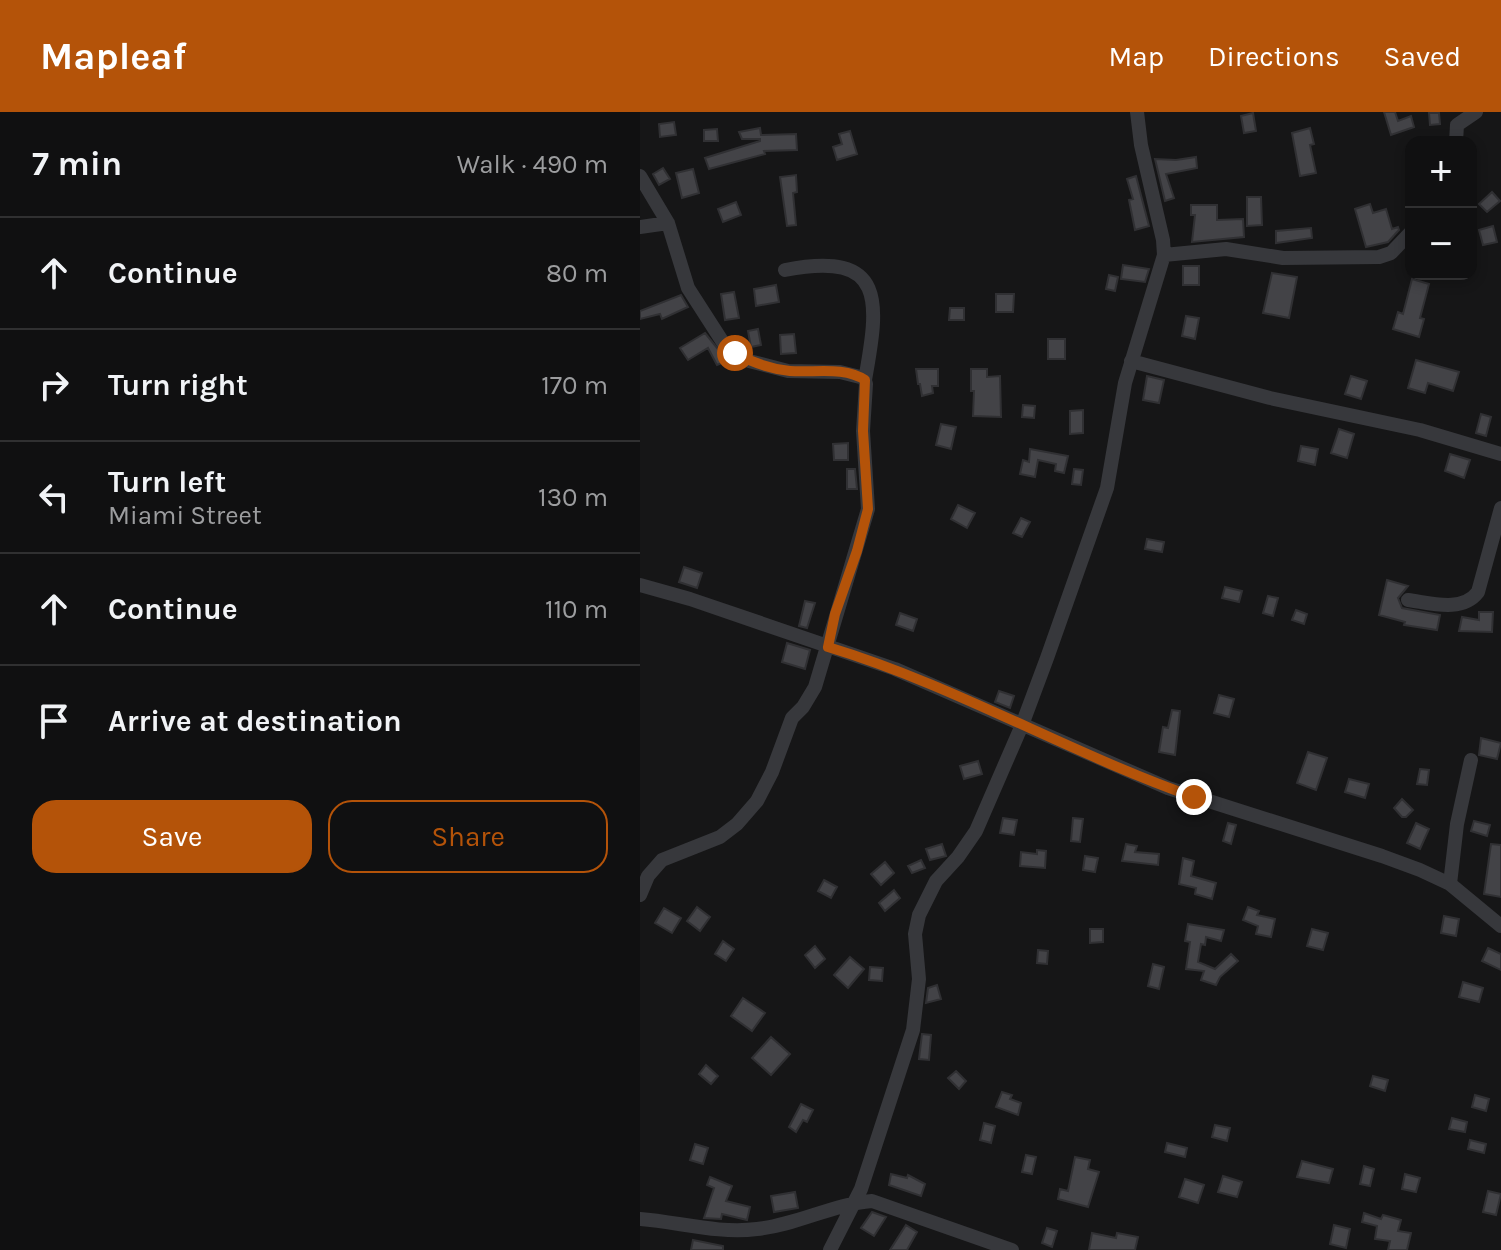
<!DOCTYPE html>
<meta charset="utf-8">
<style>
:root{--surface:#101011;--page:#1e1e1f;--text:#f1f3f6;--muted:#9c9d9f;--line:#303031;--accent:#b45309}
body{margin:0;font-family:Karla,sans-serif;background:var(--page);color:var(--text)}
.controls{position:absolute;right:24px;top:24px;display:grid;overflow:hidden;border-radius:16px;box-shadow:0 4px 12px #0003}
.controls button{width:72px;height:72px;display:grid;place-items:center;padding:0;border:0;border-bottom:2px solid var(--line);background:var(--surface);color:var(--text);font:40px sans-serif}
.stop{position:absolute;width:24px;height:24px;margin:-18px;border:6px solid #b45309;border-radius:50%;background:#fff}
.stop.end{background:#b45309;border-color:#fff;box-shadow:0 2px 8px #0008}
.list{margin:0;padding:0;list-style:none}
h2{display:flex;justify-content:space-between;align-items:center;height:104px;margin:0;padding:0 32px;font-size:34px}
h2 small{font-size:26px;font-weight:400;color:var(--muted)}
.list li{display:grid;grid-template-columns:52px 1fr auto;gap:24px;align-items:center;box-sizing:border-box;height:112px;padding:0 32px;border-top:2px solid var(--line)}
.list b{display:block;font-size:30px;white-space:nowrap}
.list p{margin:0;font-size:26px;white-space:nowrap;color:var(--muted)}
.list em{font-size:26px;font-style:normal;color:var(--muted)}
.actions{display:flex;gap:16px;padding:24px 32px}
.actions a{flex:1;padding:18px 0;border:2px solid var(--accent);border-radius:24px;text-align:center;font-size:28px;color:var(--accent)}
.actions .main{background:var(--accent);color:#fff}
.icon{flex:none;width:44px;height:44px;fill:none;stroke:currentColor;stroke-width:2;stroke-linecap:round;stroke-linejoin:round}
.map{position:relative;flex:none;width:861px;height:1138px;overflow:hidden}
header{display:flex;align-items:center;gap:48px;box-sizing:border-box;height:112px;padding:0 40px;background:var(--accent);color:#fff}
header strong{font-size:38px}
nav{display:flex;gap:44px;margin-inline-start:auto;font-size:28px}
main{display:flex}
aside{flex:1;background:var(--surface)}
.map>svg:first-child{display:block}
.building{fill:#434347;stroke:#303033;stroke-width:2}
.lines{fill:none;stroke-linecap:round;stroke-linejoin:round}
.street{stroke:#37383c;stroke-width:14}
.route{stroke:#b45309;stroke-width:10}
</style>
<header>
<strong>Mapleaf</strong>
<nav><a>Map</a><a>Directions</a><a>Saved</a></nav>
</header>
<main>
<aside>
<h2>7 min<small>Walk · 490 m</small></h2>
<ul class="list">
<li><svg class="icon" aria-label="ahead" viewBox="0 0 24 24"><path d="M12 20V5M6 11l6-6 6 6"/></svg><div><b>Continue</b></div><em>80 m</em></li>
<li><svg class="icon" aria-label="right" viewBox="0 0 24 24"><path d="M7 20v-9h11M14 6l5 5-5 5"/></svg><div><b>Turn right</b></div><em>170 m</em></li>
<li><svg class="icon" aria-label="left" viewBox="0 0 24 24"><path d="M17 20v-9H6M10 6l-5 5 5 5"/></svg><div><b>Turn left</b><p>Miami Street</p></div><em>130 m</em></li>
<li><svg class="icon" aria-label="ahead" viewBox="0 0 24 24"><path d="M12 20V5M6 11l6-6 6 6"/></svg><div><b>Continue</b></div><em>110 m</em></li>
<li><svg class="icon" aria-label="arrive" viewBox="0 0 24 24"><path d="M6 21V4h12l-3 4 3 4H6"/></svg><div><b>Arrive at destination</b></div></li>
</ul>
<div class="actions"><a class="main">Save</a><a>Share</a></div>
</aside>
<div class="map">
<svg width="861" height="1138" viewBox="0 0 861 1138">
<rect width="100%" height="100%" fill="#161617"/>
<path class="building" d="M744,0H755L758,9L771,4L774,15L751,23Z
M613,1L616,19L604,21L601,4Z
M789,1H799L800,12L790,13Z
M34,10L36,23L20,25L19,12Z
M120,16L121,23L156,22L157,38L124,39L125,42L69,57L65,46L120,29V27H102L99,20Z
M670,16L674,32L670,33L676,61L660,64L652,21Z
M77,17L78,29H64V18Z
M210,19L217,42L197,48L193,35L202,32L199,22Z
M556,45L557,56L526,62L534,86L525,89L515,47L536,48Z
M23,56L30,67L19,73L13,62Z
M53,57L59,81L42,86L36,61Z
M156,63L157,80L153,81L156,113L147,114L140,65Z
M496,64L509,114L495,118L489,88L493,87L487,67Z
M852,80L860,89L847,100L839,92Z
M607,85H621L622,113L607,114Z
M96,90L101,103L83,110L78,97Z
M730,92L733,101L746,97L752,117L758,115L759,118L748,130L726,135L715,97Z
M551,93H577V108L603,107L604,125L552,130L555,103H551Z
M853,114L857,130L843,133L839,118Z
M671,116L672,126L636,131V119Z
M483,153L509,157L505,170L481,167Z
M543,154H559V173H543Z
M632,161L657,165L649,206L623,201Z
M469,163L478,165L475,179L466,177Z
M772,167L789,172L780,206L784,207L779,225L753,217L758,200L763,202Z
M136,173L139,190L116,194L114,177Z
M94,180L99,206L85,208L81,182Z
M356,182H374L373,200H356Z
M41,183L48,195L22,207L20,202L0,207V199Z
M310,196H324V208H309Z
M546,204L559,206L555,227L542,224Z
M118,217L121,233L111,235L108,219Z
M65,221L82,242L85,250L77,253L68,236L48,248L40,236Z
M154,222L156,241L141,242L140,223Z
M408,227H425V247H408Z
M776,248L819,260L813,279L788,271L785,281L768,276Z
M276,257H298V274H292L293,281L282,284L280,272H278Z
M331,257H347V265L360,264L361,305L333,304L334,279H331Z
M507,264L524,268L519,291L503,288Z
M711,264L727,269L721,287L705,282Z
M383,293L395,294L394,306L382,305Z
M443,298V321L430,322V299Z
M841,302L851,305L846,324L836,321Z
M301,312L316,315L311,337L296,333Z
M699,317L714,322L707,346L691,341Z
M208,331V348H194L193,332Z
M661,334L678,337L675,353L658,349Z
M390,337L428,344L424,361L415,359L416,352L398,348L395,365L380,362L383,348L389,350Z
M810,342L830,348L824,366L805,359Z
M207,357H215L217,377H207Z
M434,357L443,358L441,373L432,372Z
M318,393L335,401L327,416L311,407Z
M381,406L390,410L382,425L373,421Z
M507,427L524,430L522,440L505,437Z
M44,455L62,461L57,476L39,470Z
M747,468L768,474L758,486L762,496L800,503L797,518L764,513L765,510L739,503Z
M585,475L602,479L599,490L582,486Z
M628,484L638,486L633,504L623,501Z
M165,489L175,491L167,516L159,514Z
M656,498L667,502L664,512L652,508Z
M839,500H853L852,520L819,519L822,505L839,508Z
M260,501L277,507L273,519L256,513Z
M147,531L170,538L165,557L142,550Z
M359,579L374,584L370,596L355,590Z
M579,583L594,587L589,605L574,601Z
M532,598L540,599L535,643L519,640L523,615L528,616Z
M841,626L861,631L857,647L839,643Z
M668,640L687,646L676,678L657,671Z
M338,649L342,662L324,667L320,654Z
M780,657L789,658L787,673L777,672Z
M709,667L729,672L725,686L705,680Z
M762,687L773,698L766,705H762L754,696Z
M363,706L377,708L374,723L360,721Z
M433,706L443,707L440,730L431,729Z
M834,709L850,713L847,724L831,719Z
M588,711L596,713L591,732L583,729Z
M776,711L789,717L780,737L767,731Z
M302,732L306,744L290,748L286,737Z
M486,732L497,734L495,740L519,742L518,753L482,749Z
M851,732L861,733V785L844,782Z
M397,738L406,739L405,756L380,754L381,740L397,742Z
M445,744L458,746L455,760L443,758Z
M543,746L554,749L551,764L576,771L572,787L555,782L556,776L539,772Z
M281,748L285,756L272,761L268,754Z
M245,750L254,761L241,773L231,762Z
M184,768L197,775L191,786L178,779Z
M254,778L260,786L245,799L239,791Z
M57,795L70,805L60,819L47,809Z
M608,795L619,799L617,803L635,807L631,825L616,822L618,814L603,808Z
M24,796L41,806L32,821L15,811Z
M804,804L819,807L816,824L801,821Z
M548,812L584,818L581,829L566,825L565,833L561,832L558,850L575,857L591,842L598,849L580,865L576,873L561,868L564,859L546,857L550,830L545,829Z
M450,817H463V830L450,831Z
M672,817L688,821L683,838L667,834Z
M83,829L94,837L86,849L75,842Z
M175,834L185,847L175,856L165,843Z
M848,836L861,842V858L842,849Z
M398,838L408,839L407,852L397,851Z
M210,845L224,857L208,876L194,863Z
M513,852L524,855L519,877L508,874Z
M230,855L243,856L242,869L229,868Z
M823,870L843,876L839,890L819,885Z
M297,873L301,887L286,891L288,876Z
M103,886L125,901L112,919L91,904Z
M282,922L291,923L289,948L279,947Z
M131,925L150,942L131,963L112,946Z
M66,953L78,964L71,972L59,962Z
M316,959L326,969L319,977L308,966Z
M733,964L748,968L745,979L730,974Z
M362,980L372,983L370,987L381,991L378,1003L356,995Z
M835,983L849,987L846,999L832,995Z
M161,992L173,998L167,1010L163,1008L156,1020L149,1015Z
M812,1006L827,1010L825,1020L809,1017Z
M344,1011L355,1014L351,1031L340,1028Z
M575,1013L590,1016L587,1029L572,1025Z
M830,1028L846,1032L844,1041L828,1037Z
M527,1031L547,1036L545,1045L525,1040Z
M55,1032L68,1036L63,1052L50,1048Z
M386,1043L396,1045L392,1062L382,1060Z
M435,1045L450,1048L448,1057L459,1060L448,1095L418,1087L420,1077L428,1079Z
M662,1049L693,1057L689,1071L657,1065Z
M724,1054L734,1057L730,1074L720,1072Z
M251,1062L267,1066L268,1063L285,1072L281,1084L249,1073Z
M765,1062L780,1066L776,1080L762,1077Z
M583,1064L602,1070L597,1085L578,1080Z
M70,1065L92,1074L86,1089L110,1095L107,1108L82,1102L81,1107L64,1106L74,1076L67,1073Z
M545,1067L564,1073L558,1091L539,1085Z
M848,1079L861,1082L856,1103L843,1100Z
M155,1080L158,1096L134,1100L131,1084Z
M232,1100L246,1105L234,1124L221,1116Z
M724,1101L741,1107L743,1103L761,1108L758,1119L771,1121L767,1138H748L750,1129L735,1127L737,1114L722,1110Z
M266,1113L277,1120L267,1138H250Z
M694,1113L710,1117L706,1136L690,1132Z
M407,1116L417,1119L412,1135L402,1131Z
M452,1121L476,1126L477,1121L498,1125L495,1138H449Z
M53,1128L83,1134V1138H51Z"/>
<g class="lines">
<path class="street" d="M816,30L817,13L836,0
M0,64L28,111L48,176L84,232L109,249L148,259L200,260L224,266L226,272L223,319L228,397L175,575L163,595L152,606L132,660L117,689L97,712L80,725L22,748L8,764L0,783
M0,115L28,111
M524,143L586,137L643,146L739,145L751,141L771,120
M145,158C247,138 239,190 225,268
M491,249L630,286L780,318L861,342
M0,473L50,487L255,557L528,676L742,744L780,758L810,772L861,814
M768,488C791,491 822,501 838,480L861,396
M810,772L817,712L831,648
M0,1107C39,1110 78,1122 117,1117C157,1113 193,1092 232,1089L372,1138
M190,1138L221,1077L273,918L279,867L275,822L279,803L296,769L318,745L336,719L382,613L407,546L467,376L485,271L524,143L523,128L501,33L497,0"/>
</g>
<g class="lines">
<path class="route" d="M95,241C111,250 131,257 150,259C174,261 204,254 225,268L223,319L228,397L217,439L195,502L188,535C314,573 429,641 554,685"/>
</g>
</svg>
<div class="controls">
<button>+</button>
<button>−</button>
</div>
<div class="stop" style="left:95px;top:241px"></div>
<div class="stop end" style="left:554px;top:685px"></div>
</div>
</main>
